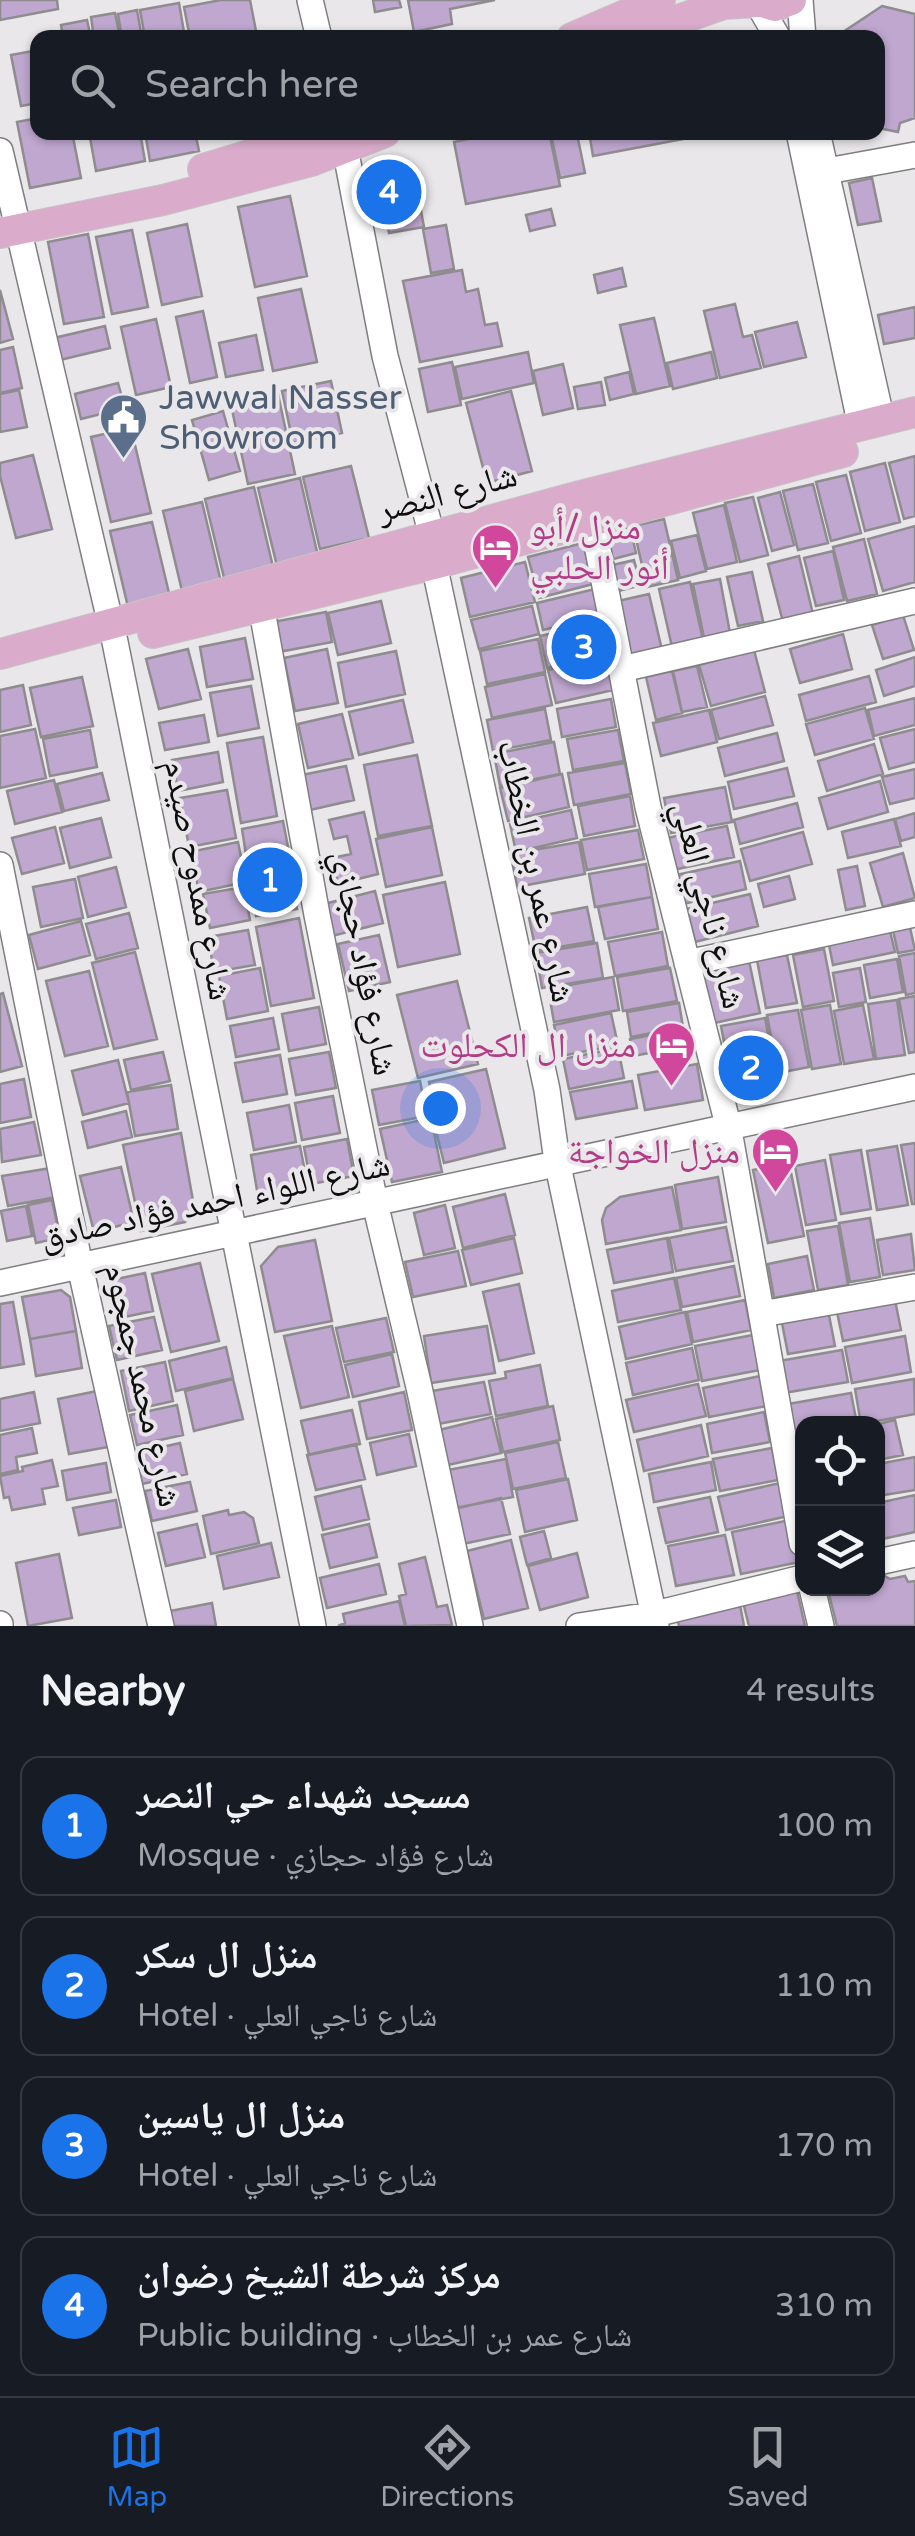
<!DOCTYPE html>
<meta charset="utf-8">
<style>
:root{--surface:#171b24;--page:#242831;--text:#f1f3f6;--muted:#9ea1a6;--line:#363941;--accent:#1a73e8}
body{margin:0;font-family:"Varela Round","Noto Naskh Arabic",sans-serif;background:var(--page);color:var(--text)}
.controls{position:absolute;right:30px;bottom:30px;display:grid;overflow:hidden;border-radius:20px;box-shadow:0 2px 8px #0004}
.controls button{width:90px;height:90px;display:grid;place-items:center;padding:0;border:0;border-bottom:2px solid var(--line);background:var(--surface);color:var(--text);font:50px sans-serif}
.you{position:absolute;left:440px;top:1108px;width:35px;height:35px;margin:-25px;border:8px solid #fff;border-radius:50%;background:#1a73e8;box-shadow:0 0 0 15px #1a73e833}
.badge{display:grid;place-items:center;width:65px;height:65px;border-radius:50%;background:var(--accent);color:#fff;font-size:32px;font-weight:700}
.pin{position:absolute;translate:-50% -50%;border:5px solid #fff;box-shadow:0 2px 10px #0006}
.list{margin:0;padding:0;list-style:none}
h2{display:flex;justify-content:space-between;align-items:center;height:130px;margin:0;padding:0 40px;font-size:42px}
h2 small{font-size:32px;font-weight:400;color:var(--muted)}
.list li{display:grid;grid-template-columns:65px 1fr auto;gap:30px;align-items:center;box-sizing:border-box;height:140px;margin:0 20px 20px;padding:0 20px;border:2px solid var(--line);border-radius:20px}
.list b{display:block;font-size:38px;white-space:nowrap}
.list p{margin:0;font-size:32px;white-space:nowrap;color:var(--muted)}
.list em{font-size:32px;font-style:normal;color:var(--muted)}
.icon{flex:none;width:55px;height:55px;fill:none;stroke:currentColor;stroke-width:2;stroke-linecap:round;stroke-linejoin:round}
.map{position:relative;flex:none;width:915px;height:1626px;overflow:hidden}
.search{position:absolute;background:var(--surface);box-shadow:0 2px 8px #0004;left:30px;right:30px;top:30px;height:110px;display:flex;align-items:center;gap:25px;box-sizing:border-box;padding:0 35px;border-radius:20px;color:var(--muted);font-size:38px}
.sheet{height:770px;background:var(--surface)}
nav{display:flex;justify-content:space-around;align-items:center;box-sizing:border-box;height:140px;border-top:2px solid var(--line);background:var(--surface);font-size:28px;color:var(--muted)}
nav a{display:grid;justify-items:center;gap:5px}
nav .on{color:var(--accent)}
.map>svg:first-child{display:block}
.building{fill:#bfa7cf;stroke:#8e8c8f;stroke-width:2.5}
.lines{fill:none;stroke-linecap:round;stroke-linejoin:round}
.minor-casing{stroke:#7f7e81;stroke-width:28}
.major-casing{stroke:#c5c5c5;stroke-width:32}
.minor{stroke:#fff;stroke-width:25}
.major{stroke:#daabcb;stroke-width:30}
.labels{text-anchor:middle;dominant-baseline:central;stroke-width:8;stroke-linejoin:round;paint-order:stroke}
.service-label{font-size:35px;fill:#4e5e75;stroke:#e9e7ea;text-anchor:start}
.street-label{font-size:35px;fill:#0e0e0f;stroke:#e9e7ea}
.hotel-label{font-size:35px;fill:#b23c85;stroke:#e9e7ea;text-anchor:end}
</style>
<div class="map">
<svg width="915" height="1626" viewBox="0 0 915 1626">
<rect width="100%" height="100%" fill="#e9e7ea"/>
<path class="building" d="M0,0H57L58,9L0,20Z
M221,0H250L256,31L221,38H190L184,7Z
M373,0H399L401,7L375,12Z
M408,0H495L450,9L452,24L414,32Z
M179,3L185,38H145L140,10Z
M882,6L915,14V118L900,123L898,132L878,128V38H842L843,32Z
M137,10L142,38H122L118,14Z
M115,13L120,38H94L91,17Z
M87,20L91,38H63L61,25Z
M38,50V103L21,106L11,55Z
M38,118V132H72L81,178L30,188L17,122Z
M89,132H140L145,161L96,171Z
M145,132H195L199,151L150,161Z
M501,132H549L560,186L466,204L454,142Z
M589,132H681L683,139L593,156Z
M577,134L585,173L560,178L552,139Z
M872,178L881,221L858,225L849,183Z
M290,196L307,276L255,287L238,207Z
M419,200L424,227L389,233L384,206Z
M551,209L555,225L530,231L526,215Z
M187,224L202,296L162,305L147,233Z
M446,225L454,269L431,273L423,229Z
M132,230L148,307L112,314L96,237Z
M88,234L104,317L64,324L48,242Z
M622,268L626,286L598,293L594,275Z
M462,270L466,292L478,289L485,325L497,323L502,346L420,362L403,281Z
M301,289L317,362L273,371L258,298Z
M0,290L13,339L0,343Z
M735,304L743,337L752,335L761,368L720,378L704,311Z
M915,307V338L884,344L878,315Z
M203,311L217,377L190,383L176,317Z
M654,318L670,386L636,394L620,325Z
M156,319L171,387L136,395L121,327Z
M797,322L806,357L764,367L755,332Z
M105,326L110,348L60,360L54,338Z
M256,335L263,370L226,377L219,343Z
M13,347L22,388L0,393V350Z
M528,352L534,383L462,399L455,367Z
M711,352L717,378L673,389L667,363Z
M452,362L461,405L428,412L419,369Z
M563,364L573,408L543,415L533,371Z
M629,372L634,394L610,400L605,378Z
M331,381L342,433L293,443L282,391Z
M601,382L605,405L578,409L574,387Z
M118,383L125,408L81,419L75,394Z
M19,390L27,427L0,432V394Z
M511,391L532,471L487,483L466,403Z
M278,394L295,474L248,484L231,405Z
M223,411L240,471L209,480L192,420Z
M131,428L151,513L111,522L91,437Z
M33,455L52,529L16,538L0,476V463Z
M915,456V516L904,519L889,463Z
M885,463L900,522L865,531L850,472Z
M351,466L369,538L320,549L303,477Z
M846,475L861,533L831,541L816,482Z
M300,478L318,556L277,566L258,488Z
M813,484L828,543L798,550L783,491Z
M254,487L274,571L225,582L205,499Z
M780,492L794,545L772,551L758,498Z
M753,497L768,555L740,562L725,503Z
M202,502L221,582L182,591L163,511Z
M724,505L737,562L707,569L693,513Z
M664,519L678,580L647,587L633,526Z
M152,522L170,597L128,607L110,531Z
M915,526V582L883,591L868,539Z
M630,527L636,553L606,561L599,535Z
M697,535L706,571L680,578L671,541Z
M864,539L877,594L847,601L833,547Z
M583,543L593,584L539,598L528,557Z
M833,551L844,600L816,606L804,558Z
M799,556L813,614L783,622L768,564Z
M634,560L641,585L611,593L604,567Z
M525,562L535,602L470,617L461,578Z
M752,572L763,621L738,626L727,577Z
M720,579L730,633L704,638L693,584Z
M690,582L703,640L672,647L659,589Z
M595,589L602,616L543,630L537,603Z
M649,594L662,650L631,657L618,601Z
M381,601L391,643L338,655L328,613Z
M532,606L539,634L479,649L471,620Z
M326,612L332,642L279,652L273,622Z
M903,615L914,650L883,659L872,625Z
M599,623L606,655L547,668L540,636Z
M843,634L852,669L800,683L790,649Z
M245,638L253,679L207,687L200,647Z
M538,639L545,672L487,684L480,651Z
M188,649L201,699L159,709L146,659Z
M327,649L338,703L295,711L284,658Z
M754,650L765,692L711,706L699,665Z
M396,651L405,694L346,707L338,663Z
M606,657L613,690L556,703L548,670Z
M915,657V686L884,696L876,670Z
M697,666L707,707L682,712L673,671Z
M672,671L682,713L656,720L646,677Z
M545,674L552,705L492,718L485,687Z
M869,676L876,702L806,721L799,695Z
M82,677L93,726L41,737L30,688Z
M23,685L31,725L0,732V690Z
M251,686L259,728L218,736L210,693Z
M765,696L773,725L719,739L711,710Z
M915,698V725L874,736L868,710Z
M611,699L616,727L562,737L557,709Z
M403,700L413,742L359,755L349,712Z
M865,708L874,739L815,755L806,724Z
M545,709L551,740L493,751L487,720Z
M709,710L717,742L661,756L653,723Z
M342,714L353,758L308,768L298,724Z
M204,715L209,742L165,750L159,723Z
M35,729L46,778L0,788V736Z
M915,729V762L889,769L880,738Z
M90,730L97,767L50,776L43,739Z
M618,730L624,761L573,770L567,739Z
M777,733L784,761L725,776L718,748Z
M263,737L277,816L241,823L227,743Z
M554,742L560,774L500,786L494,754Z
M874,744L883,774L827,791L818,761Z
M218,752L223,782L178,791L172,760Z
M417,755L432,826L378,836L364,765Z
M625,763L631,794L574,805L568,773Z
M346,766L354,800L310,810L302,775Z
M787,768L794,796L734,809L728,782Z
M915,769V798L890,804L882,777Z
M102,773L109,800L64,811L57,784Z
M562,774L569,807L508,821L500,788Z
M54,780L62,812L15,824L7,791Z
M880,781L888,812L828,829L819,798Z
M725,787L732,822L671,833L664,798Z
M227,790L236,838L189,847L180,798Z
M630,796L635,826L584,836L578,806Z
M797,803L803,827L740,844L734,820Z
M571,810L577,838L516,852L510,824Z
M364,812L378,874L338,884L332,858L351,854L347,836L334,839L329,820Z
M915,813V837L901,841L895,819Z
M101,818L111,857L70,868L60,828Z
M894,819L901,846L848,858L842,832Z
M283,821L288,847L246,855L242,829Z
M727,826L734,857L673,870L667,838Z
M55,827L64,863L22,874L12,838Z
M432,827L442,875L386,887L376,839Z
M638,830L644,859L587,870L581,840Z
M803,832L812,864L750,881L741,849Z
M238,842L246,882L199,892L190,852Z
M579,842L585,874L517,887L511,854Z
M286,851L297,909L256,916L245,858Z
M903,853L915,898L883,907L870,863Z
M740,861L746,889L679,905L672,876Z
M646,864L652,897L595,907L589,874Z
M857,866L865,906L846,910L838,870Z
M116,867L126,907L88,917L78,877Z
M789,876L795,899L764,907L758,884Z
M75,879L83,918L41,927L33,887Z
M445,882L460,954L398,967L383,895Z
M244,887L250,920L210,928L203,894Z
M375,891L383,923L332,936L324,904Z
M750,894L758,926L695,942L687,909Z
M652,897L658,929L605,939L598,907Z
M587,907L594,941L536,951L529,918Z
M129,913L138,948L96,959L86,924Z
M299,918L314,998L271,1006L256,927Z
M81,921L90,955L38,969L29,935Z
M909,923L915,950L898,953L892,926Z
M889,927L895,952L833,965L828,940Z
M248,930L255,965L214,972L208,937Z
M662,932L668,966L615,976L608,942Z
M379,935L390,982L349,991L338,944Z
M597,943L603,978L542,988L536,953Z
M824,949L834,1001L803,1007L793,955Z
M135,952L157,1039L114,1049L92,963Z
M915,953V993L906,995L899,956Z
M787,955L797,1003L766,1008L757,960Z
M897,959L903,992L870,998L864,965Z
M749,961L760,1013L710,1024L699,972Z
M260,968L268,1011L227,1019L219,976Z
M670,968L677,1001L623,1011L617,977Z
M860,968L866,1002L839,1007L833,973Z
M89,971L108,1046L65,1056L46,981Z
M613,977L619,1010L554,1022L548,989Z
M457,981L478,1064L418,1078L397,995Z
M3,993L22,1066L0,1072V994Z
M915,996V1052L909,1053L899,999Z
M897,1000L905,1055L876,1059L868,1004Z
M679,1003L683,1027L631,1037L627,1012Z
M830,1005L841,1064L812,1069L801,1010Z
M863,1005L874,1059L844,1064L834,1011Z
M319,1007L326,1044L289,1051L282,1014Z
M798,1010L809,1067L778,1073L767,1015Z
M611,1013L618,1045L561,1056L554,1025Z
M273,1018L279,1049L236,1057L230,1026Z
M765,1018L776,1075L732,1084L721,1026Z
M684,1029L687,1046L633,1056L630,1039Z
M618,1048L624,1078L569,1089L563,1059Z
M163,1052L170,1081L131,1090L124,1060Z
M329,1052L336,1088L296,1095L289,1059Z
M280,1055L287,1094L243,1102L235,1063Z
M118,1060L129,1103L83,1115L72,1071Z
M697,1064L703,1100L645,1110L638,1075Z
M486,1069L505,1148L444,1163L430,1107L435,1106L429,1082Z
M24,1079L31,1117L0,1123V1084Z
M420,1081L427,1116L379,1125L372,1090Z
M632,1081L637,1108L576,1119L570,1092Z
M171,1085L178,1129L135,1136L127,1092Z
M333,1096L340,1133L302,1140L295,1103Z
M289,1105L296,1142L254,1150L247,1113Z
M126,1111L132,1137L88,1148L82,1122Z
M431,1118L442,1172L392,1182L380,1129Z
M34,1122L41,1155L2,1162L0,1129Z
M181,1133L195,1212L185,1222L141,1231L123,1145Z
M347,1139L354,1176L311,1184L304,1147Z
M915,1143V1204H912L901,1145Z
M300,1146L309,1192L259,1202L251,1155Z
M897,1146L908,1205L877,1210L867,1151Z
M861,1150L871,1209L841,1214L830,1155Z
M825,1160L836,1220L806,1225L795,1166Z
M789,1163L804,1236L768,1243L753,1170Z
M121,1167L134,1222L94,1232L80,1176Z
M51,1168L56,1197L8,1206L2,1176Z
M718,1177L726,1222L682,1229L675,1185Z
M672,1187L681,1230L606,1244L602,1220L606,1208L620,1197Z
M505,1194L515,1235L463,1248L453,1207Z
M52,1200L60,1238L36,1243L28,1205Z
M445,1205L455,1248L424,1255L414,1213Z
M26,1206L32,1236L7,1241L1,1211Z
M870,1218L880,1277L850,1282L839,1223Z
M838,1226L848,1285L818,1290L807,1231Z
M726,1227L733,1261L676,1271L669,1238Z
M911,1234L915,1270L883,1275L877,1240Z
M514,1238L522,1273L471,1285L462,1250Z
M667,1238L673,1272L614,1283L607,1250Z
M315,1240L332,1321L275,1332L261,1266L278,1247Z
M458,1251L466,1286L413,1297L405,1262Z
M807,1256L814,1290L774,1298L768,1264Z
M200,1263L219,1341L171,1352L152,1274Z
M734,1266L740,1296L682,1307L676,1278Z
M145,1273L153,1311L115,1319L107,1281Z
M674,1278L681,1310L618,1322L612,1291Z
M519,1284L534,1353L499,1361L483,1292Z
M61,1290L70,1297L76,1331L30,1339L22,1297Z
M745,1300L751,1330L693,1342L687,1312Z
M895,1300L901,1330L843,1341L837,1312Z
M13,1302L24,1364L0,1368V1304Z
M828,1310L835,1346L788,1354L781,1318Z
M685,1312L692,1344L626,1359L619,1327Z
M154,1317L162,1350L117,1360L109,1326Z
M386,1318L394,1352L344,1362L336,1328Z
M332,1326L349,1397L301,1408L284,1336Z
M487,1326L495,1373L431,1383L424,1336Z
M76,1331L82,1368L36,1376L30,1339Z
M753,1335L760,1370L702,1381L695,1346Z
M905,1336L911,1372L852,1383L845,1347Z
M226,1347L233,1378L176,1391L169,1361Z
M692,1348L699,1380L633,1395L626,1363Z
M842,1350L848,1382L784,1393L779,1361Z
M392,1354L399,1386L353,1397L345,1365Z
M165,1362L173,1401L129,1411L121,1371Z
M540,1365L548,1406L496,1416L489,1381L506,1378L505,1372Z
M760,1376L767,1406L709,1417L703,1388Z
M233,1379L243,1419L194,1431L185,1391Z
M914,1379L915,1414L861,1424L855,1389Z
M484,1382L491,1414L438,1424L432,1391Z
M698,1384L706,1416L634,1432L626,1400Z
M97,1391L108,1447L69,1454L58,1399Z
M34,1392L40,1423L0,1431V1399Z
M404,1392L412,1430L367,1439L359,1402Z
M851,1393L857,1424H802V1436L794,1437L788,1404Z
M177,1405L183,1435L137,1445L130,1415Z
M553,1406L560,1440L503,1452L496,1419Z
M352,1410L360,1444L309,1455L301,1421Z
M764,1412L770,1442L712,1453L707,1424Z
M492,1417L501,1453L448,1465L439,1430Z
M895,1420L903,1455L878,1460V1424Z
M701,1425L708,1456L644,1471L637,1440Z
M32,1428L37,1453L16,1457L18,1470L0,1474V1435Z
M409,1434L416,1466L377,1475L370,1443Z
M558,1442L566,1478L513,1489L505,1453Z
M180,1443L187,1474L142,1484L135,1453Z
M356,1444L365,1479L316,1490L307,1455Z
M772,1448L778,1480L720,1491L713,1459Z
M915,1457V1490L878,1496V1464Z
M506,1459L513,1497L455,1508L448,1470Z
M52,1460L58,1486L42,1489L45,1504L12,1510L9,1497L4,1498L0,1476L23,1471L22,1467Z
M711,1462L716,1490L654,1502L649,1474Z
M106,1463L111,1492L67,1500L62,1471Z
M568,1479L577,1520L525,1532L516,1490Z
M190,1482L197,1511L152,1521L145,1491Z
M780,1483L788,1516L726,1530L718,1497Z
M361,1486L369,1519L323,1530L315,1497Z
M915,1495V1532L878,1540V1503Z
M710,1497L718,1532L666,1543L658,1508Z
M501,1498L510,1534L458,1545L450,1510Z
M116,1500L121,1527L79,1535L73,1508Z
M228,1510L229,1515L244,1512L253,1518L259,1543L211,1554L203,1516Z
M790,1520L799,1562L741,1574L732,1532Z
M197,1524L205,1557L166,1566L158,1533Z
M369,1524L377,1557L330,1568L322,1535Z
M544,1531L551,1558L527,1565L520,1537Z
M725,1535L734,1575L676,1586L668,1546Z
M511,1540L528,1608L484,1619L467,1551Z
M271,1543L279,1577L224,1589L217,1556Z
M577,1553L588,1597L540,1610L528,1566Z
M59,1554L72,1618L28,1626L16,1563Z
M425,1557L437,1607L447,1605L452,1625L406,1626L399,1596L406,1594L399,1564Z
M379,1564L386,1594L327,1608L320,1578Z
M883,1575L890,1579L905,1576L908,1582L915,1581V1626H837L829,1594L834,1588H878V1576Z
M797,1591L805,1626H749L743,1602Z
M399,1601L405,1626H338L345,1623L343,1614Z
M212,1603L216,1626H170V1611Z
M740,1605L744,1626H679L677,1618Z"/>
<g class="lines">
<defs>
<path id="minor" d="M310,0L319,38
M800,0L803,38
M757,2L778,38
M342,132L385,356L432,536L434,564L547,1090L557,1161L656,1626
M799,132L861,427
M817,132L882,421
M0,151L115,642L313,1626
M827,171L915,155
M592,519L648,807L728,1125L802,1543
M261,605L317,915L375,1203L419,1387L470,1626
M622,669L915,601
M0,865L80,1266L161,1626
M687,963L915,914
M0,1283L915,1087
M762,1314L915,1287
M878,1562L915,1554
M812,1588L821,1626
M0,1624V1626
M579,1626L651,1615L802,1578"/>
<path id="major" d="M755,0L775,6L791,0
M572,38L660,0
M626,38L724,4L757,2
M203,169L325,132
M0,233L163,200L311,161L385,132
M153,633L434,564L843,452
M0,654L580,496L915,412"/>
</defs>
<use href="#minor" class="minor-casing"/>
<use href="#major" class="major-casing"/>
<use href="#minor" class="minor"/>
<use href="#major" class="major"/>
</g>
<defs>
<symbol id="civic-pin" viewBox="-11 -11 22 30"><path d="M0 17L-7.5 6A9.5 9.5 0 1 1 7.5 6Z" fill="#5c6f8a" stroke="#e9e7ea"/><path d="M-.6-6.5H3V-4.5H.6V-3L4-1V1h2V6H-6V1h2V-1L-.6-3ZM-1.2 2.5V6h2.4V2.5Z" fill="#fff"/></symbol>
<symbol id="hotel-pin" viewBox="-11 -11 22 30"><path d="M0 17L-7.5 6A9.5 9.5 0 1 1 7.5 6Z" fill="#d1479c" stroke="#e9e7ea"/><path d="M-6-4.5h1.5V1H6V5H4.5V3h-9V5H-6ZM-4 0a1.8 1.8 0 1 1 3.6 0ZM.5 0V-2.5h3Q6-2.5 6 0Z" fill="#fff"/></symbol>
</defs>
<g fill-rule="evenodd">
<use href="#civic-pin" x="96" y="390" width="55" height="75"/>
<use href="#hotel-pin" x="468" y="520" width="55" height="75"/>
<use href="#hotel-pin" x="644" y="1018" width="55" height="75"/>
<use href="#hotel-pin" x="748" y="1124" width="55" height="75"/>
</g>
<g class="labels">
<g class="service-label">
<text x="159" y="398">Jawwal Nasser<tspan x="159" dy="40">Showroom</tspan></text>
</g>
<g class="street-label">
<text transform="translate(447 493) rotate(-15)">شارع النصر</text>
<text transform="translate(536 871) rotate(78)">شارع عمر بن الخطاب</text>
<text transform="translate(198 880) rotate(79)">شارع ممدوح صيدم</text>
<text transform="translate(709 905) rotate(76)">شارع ناجي العلي</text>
<text transform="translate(364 963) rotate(79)">شارع فؤاد حجازي</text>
<text transform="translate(215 1201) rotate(-12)">شارع اللواء احمد فؤاد صادق</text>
<text transform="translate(143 1385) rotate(77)">شارع محمد جمجوم</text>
</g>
<g class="hotel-label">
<text x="530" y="528" text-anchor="start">منزل/أبو<tspan x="530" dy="40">أنور الحلبي</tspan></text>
<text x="636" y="1046">منزل ال الكحلوت</text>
<text x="740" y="1152">منزل الخواجة</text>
</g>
</g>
</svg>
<div class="controls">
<button><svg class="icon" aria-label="locate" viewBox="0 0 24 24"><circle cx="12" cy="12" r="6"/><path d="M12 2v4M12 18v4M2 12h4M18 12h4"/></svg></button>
<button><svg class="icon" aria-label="layers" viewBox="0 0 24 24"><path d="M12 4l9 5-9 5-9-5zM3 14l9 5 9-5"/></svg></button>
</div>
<div class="you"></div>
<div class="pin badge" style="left:270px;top:880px">1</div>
<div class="pin badge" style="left:751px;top:1068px">2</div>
<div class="pin badge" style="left:584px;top:647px">3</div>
<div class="pin badge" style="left:389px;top:192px">4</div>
<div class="search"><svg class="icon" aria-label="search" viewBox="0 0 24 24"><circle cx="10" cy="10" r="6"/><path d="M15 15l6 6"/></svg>Search here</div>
</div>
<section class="sheet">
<h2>Nearby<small>4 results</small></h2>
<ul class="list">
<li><span class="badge">1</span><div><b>مسجد شهداء حي النصر</b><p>Mosque · شارع فؤاد حجازي</p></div><em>100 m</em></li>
<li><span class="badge">2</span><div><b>منزل ال سكر</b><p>Hotel · شارع ناجي العلي</p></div><em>110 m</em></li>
<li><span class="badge">3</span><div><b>منزل ال ياسين</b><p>Hotel · شارع ناجي العلي</p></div><em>170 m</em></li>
<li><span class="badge">4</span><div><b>مركز شرطة الشيخ رضوان</b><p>Public building · شارع عمر بن الخطاب</p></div><em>310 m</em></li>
</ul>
</section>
<nav>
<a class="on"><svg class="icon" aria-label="map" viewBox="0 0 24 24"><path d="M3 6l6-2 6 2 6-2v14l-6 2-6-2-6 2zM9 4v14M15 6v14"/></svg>Map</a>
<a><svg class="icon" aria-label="directions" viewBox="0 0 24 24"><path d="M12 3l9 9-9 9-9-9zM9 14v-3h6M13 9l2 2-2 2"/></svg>Directions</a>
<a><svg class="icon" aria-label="saved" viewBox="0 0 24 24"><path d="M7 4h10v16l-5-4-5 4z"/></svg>Saved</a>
</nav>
